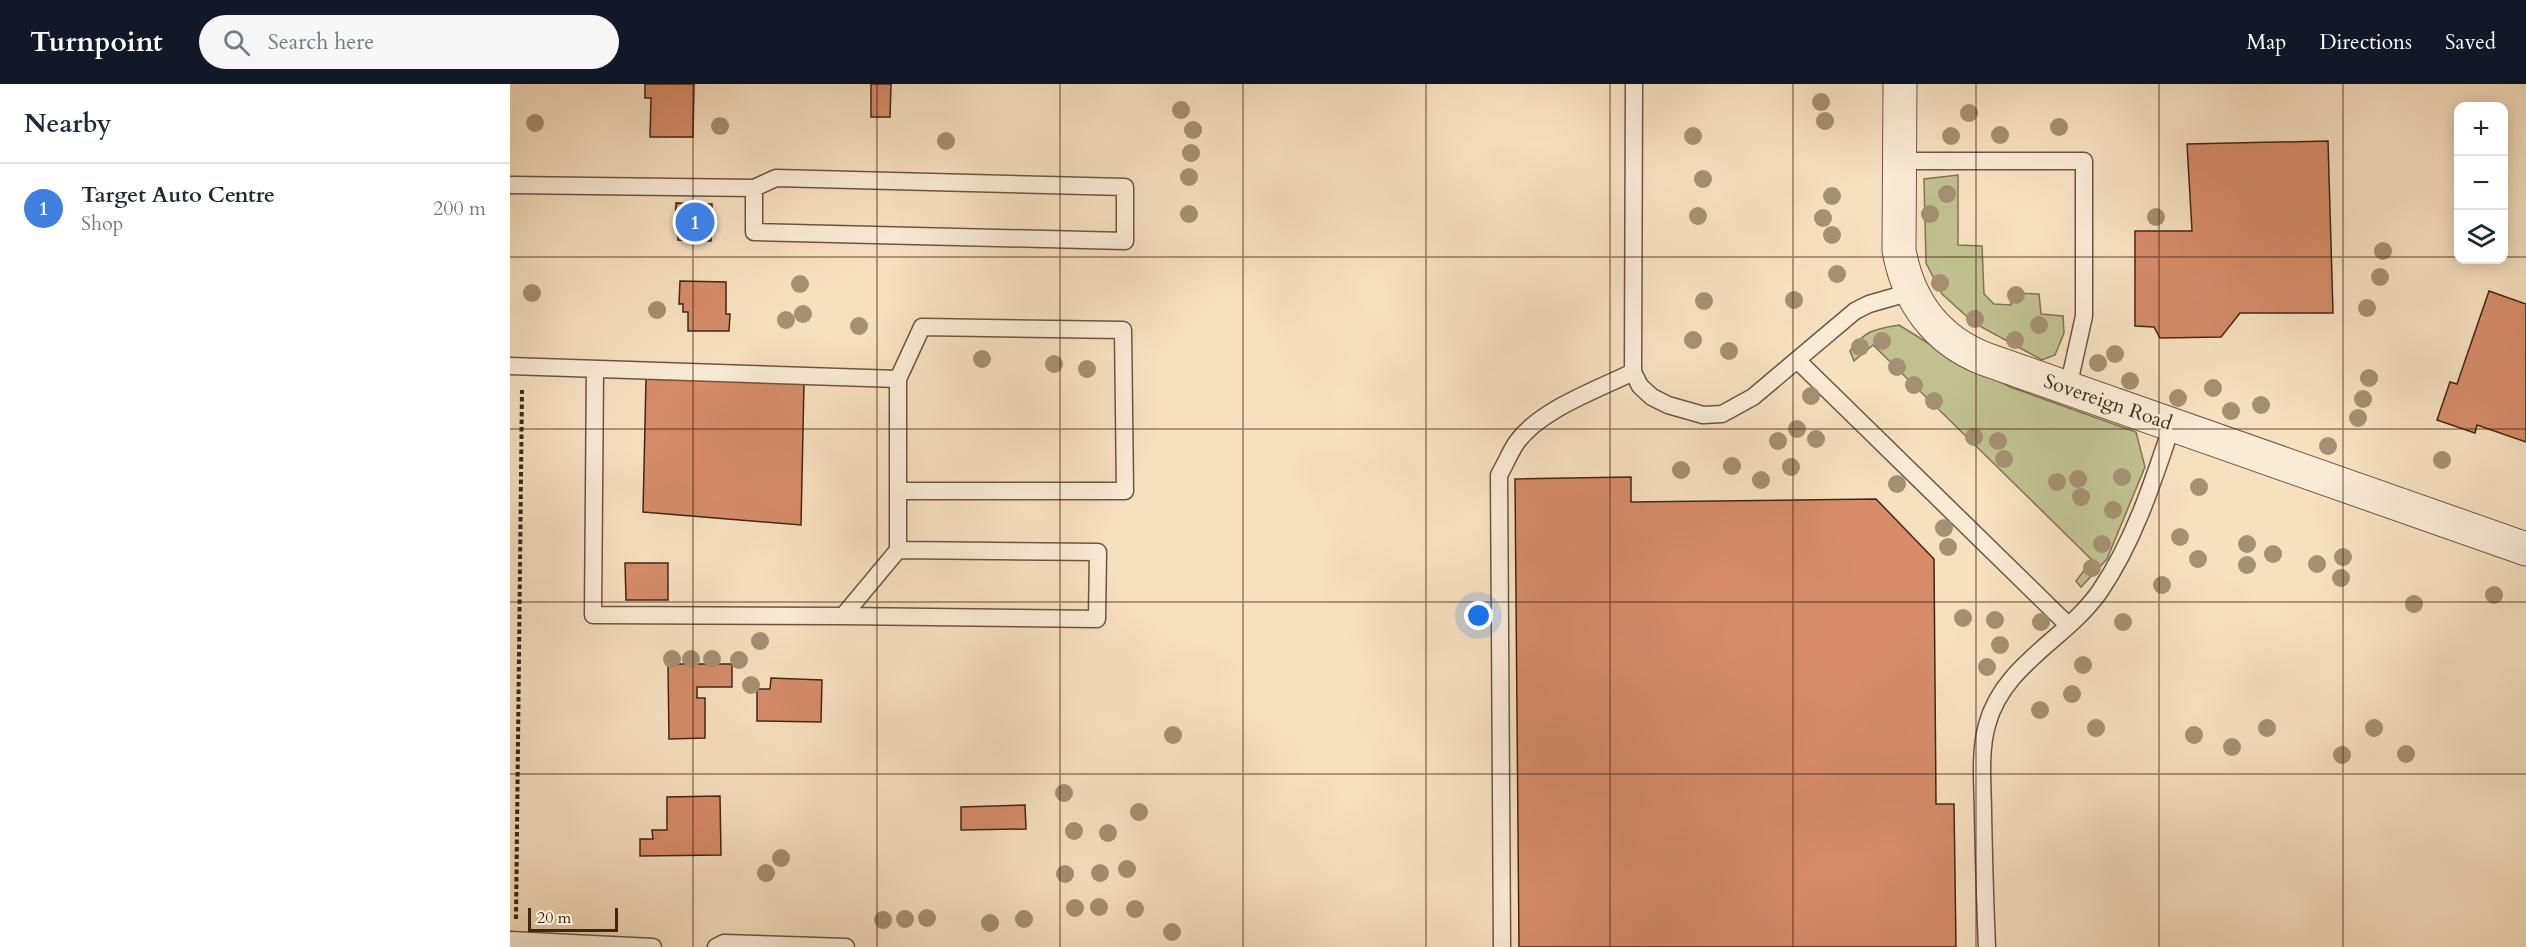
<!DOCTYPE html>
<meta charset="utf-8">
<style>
:root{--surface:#fff;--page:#f6f6f7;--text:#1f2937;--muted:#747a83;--line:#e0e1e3;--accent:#111827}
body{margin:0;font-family:Cardo,serif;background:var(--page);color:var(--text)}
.controls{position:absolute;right:18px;top:18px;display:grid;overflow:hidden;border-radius:12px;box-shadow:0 3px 15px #0003}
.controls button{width:54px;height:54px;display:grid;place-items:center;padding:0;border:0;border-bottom:2px solid var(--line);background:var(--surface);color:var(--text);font:30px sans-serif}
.scale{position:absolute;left:18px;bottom:15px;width:90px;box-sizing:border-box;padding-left:6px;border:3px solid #412713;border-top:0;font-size:16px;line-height:21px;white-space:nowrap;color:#412713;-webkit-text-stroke:4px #faebd6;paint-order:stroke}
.you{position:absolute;left:969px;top:532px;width:21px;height:21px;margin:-15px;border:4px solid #fff;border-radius:50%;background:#1a73e8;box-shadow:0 0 0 9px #1a73e833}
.badge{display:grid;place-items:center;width:39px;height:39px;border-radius:50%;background:var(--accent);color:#fff;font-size:20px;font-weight:700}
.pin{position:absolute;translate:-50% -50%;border:3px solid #fff;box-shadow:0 2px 6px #0006}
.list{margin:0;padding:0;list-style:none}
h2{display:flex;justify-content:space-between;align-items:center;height:78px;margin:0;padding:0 24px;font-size:26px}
h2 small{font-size:20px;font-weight:400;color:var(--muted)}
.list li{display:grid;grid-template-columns:39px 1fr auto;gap:18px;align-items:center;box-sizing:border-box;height:90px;padding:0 24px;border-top:2px solid var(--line)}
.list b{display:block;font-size:22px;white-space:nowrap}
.list p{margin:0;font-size:20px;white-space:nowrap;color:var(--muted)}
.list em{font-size:20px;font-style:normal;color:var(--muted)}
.icon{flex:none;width:33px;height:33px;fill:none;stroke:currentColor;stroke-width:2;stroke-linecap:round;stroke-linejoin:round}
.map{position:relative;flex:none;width:2016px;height:863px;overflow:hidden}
header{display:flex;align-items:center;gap:36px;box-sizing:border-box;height:84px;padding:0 30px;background:var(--accent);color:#fff}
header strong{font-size:28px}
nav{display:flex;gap:33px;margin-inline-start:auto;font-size:21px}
.search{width:420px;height:54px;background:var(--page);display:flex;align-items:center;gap:15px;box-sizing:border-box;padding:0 21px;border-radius:33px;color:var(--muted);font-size:22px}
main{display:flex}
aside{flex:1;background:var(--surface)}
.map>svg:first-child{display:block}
.green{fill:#c1c190;stroke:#817452;stroke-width:1.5}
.building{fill:#d68c69;stroke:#412713;stroke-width:1.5}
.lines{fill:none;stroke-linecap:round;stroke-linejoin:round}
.lane-casing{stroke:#6e553e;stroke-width:19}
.street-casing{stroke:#6e553e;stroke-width:35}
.path{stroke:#412713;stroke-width:4;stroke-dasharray:4.5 3;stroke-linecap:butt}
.lane{stroke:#faebd6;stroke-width:16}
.street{stroke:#faebd6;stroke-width:33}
.tree{fill:#a49072}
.grid{fill:none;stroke:#412713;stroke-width:1.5;stroke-opacity:0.55}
.labels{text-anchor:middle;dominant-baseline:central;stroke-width:5;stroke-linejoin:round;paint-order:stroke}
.street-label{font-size:20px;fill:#412713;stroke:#faebd6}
</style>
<header>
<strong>Turnpoint</strong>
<div class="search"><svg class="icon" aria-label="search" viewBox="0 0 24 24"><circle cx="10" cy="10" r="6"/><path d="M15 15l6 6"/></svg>Search here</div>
<nav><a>Map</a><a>Directions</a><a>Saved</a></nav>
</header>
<main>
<aside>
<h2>Nearby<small></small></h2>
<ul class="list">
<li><span class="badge" style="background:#3f7fe0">1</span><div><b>Target Auto Centre</b><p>Shop</p></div><em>200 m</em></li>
</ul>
</aside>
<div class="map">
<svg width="2016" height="863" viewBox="0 0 2016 863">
<rect width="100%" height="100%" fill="#f7e0c0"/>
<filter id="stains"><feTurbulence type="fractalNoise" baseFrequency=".00333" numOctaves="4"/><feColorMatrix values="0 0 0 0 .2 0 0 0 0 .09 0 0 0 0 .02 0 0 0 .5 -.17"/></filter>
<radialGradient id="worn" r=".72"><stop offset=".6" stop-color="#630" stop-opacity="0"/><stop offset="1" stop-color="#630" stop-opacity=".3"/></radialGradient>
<path class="green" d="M1448,91V161L1472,162L1474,210L1484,220L1501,221V209L1529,210L1531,230L1553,232L1554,249L1545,271L1532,276L1464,239L1432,210L1416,179L1414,95Z
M1389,241L1421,261L1500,303L1626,348L1635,383L1597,475L1571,503L1566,497L1582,476L1363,261L1344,277L1340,267C1355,246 1365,245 1389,241Z"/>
<path class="building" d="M135,0H184L183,53H140L141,14H135Z
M361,0H381L380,33H361Z
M1818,57L1823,229H1730L1711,253L1650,254L1644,243L1625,242V147H1682L1677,60Z
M166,119L202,120L201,157L168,156V145H165Z
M170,197L216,198V230H220L219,247H178V228H173V220H169Z
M1979,207L2016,220V358L1967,341L1965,349L1927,336L1940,298L1947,300Z
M136,295L294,299L291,441L133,428Z
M1121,393V418L1366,415L1424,475L1426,720H1444L1446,863H1009L1005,395Z
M115,479H158V516H116Z
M158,580H222V603H187V614H195V654L159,655Z
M261,594L312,596L311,638L247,637V605H260Z
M210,712L211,771L130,772V755H143L142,746H157V713Z
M515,721L516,745L451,746V723Z"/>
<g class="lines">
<defs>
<path id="lane" d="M1124,0L1123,288L1130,302L1142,313L1158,321L1193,331L1212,330L1243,313L1345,227L1359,220L1401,208
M1389,77H1574V232L1558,304
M0,101L244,104L266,94L615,103V157L244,148V104
M1287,276L1558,541
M0,282L388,295L412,243L613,246L615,407H388V466L333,532L83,531L85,285
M388,407V295
M333,532L587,535L588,468L388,466
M0,856L143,863
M206,863L214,859L336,863
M992,863L989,391C995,381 1000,368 1007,358C1031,325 1087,306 1123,288
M1477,863C1475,819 1474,775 1473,731C1473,702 1469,670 1477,641C1493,580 1557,555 1590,507C1624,457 1643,398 1662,341"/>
<path id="street" d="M1390,0L1389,166C1398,217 1426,256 1475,275L2016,465"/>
</defs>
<use href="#lane" class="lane-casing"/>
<use href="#street" class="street-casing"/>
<path class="path" d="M6,835L12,306"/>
<use href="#lane" class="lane"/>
<use href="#street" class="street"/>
</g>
<g class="tree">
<circle cx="1311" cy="18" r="9"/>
<circle cx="671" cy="26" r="9"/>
<circle cx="1459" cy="29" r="9"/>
<circle cx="1315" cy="37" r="9"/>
<circle cx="25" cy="39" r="9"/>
<circle cx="210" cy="42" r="9"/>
<circle cx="1549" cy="43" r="9"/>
<circle cx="683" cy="46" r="9"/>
<circle cx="1490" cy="51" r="9"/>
<circle cx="1183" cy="52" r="9"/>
<circle cx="1441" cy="52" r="9"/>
<circle cx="436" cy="57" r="9"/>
<circle cx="681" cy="69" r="9"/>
<circle cx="679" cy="93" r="9"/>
<circle cx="1193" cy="95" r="9"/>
<circle cx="1437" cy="110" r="9"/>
<circle cx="1322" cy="112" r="9"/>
<circle cx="679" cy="130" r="9"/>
<circle cx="1420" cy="130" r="9"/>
<circle cx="1188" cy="132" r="9"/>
<circle cx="1646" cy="133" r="9"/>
<circle cx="1313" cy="134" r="9"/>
<circle cx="1322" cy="151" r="9"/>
<circle cx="1873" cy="167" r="9"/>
<circle cx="1327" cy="190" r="9"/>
<circle cx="1870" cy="193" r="9"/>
<circle cx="1430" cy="199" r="9"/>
<circle cx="290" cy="200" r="9"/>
<circle cx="22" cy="209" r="9"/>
<circle cx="1506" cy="211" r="9"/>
<circle cx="1284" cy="216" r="9"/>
<circle cx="1194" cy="217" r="9"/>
<circle cx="1857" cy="224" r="9"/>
<circle cx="147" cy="226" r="9"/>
<circle cx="293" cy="230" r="9"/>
<circle cx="1465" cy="235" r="9"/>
<circle cx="276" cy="236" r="9"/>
<circle cx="1529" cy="241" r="9"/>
<circle cx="349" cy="242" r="9"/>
<circle cx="1183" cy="256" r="9"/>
<circle cx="1505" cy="256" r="9"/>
<circle cx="1372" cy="257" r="9"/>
<circle cx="1350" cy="263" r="9"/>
<circle cx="1219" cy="267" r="9"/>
<circle cx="1605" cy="270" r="9"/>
<circle cx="472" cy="275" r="9"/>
<circle cx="1588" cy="279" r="9"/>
<circle cx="544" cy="280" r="9"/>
<circle cx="1387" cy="283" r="9"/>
<circle cx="577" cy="285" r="9"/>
<circle cx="1859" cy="294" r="9"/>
<circle cx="1620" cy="297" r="9"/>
<circle cx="1404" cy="301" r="9"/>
<circle cx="1703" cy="304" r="9"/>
<circle cx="1301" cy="312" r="9"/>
<circle cx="1668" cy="314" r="9"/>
<circle cx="1853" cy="315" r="9"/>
<circle cx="1424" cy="317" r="9"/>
<circle cx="1751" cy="321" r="9"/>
<circle cx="1721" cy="327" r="9"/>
<circle cx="1848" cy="334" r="9"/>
<circle cx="1287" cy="345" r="9"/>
<circle cx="1464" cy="353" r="9"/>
<circle cx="1306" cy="355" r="9"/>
<circle cx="1268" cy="357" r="9"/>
<circle cx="1488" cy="357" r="9"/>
<circle cx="1818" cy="362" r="9"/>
<circle cx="1494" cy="375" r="9"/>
<circle cx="1932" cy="376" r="9"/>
<circle cx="1222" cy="382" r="9"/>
<circle cx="1281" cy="383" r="9"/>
<circle cx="1171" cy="386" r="9"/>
<circle cx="1612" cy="393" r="9"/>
<circle cx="1568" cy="395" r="9"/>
<circle cx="1251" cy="396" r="9"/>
<circle cx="1547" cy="398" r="9"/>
<circle cx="1387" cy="400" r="9"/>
<circle cx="1689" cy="403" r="9"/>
<circle cx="1571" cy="413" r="9"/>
<circle cx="1603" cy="426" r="9"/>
<circle cx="1434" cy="444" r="9"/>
<circle cx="1670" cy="453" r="9"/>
<circle cx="1592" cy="460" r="9"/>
<circle cx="1737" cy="460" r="9"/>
<circle cx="1438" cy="463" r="9"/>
<circle cx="1763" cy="470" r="9"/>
<circle cx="1833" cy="473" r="9"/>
<circle cx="1688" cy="475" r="9"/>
<circle cx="1807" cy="480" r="9"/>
<circle cx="1737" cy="481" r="9"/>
<circle cx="1582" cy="484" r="9"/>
<circle cx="1831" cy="494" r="9"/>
<circle cx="1652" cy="501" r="9"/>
<circle cx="1984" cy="511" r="9"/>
<circle cx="1904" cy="520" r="9"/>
<circle cx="1453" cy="534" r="9"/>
<circle cx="1485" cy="536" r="9"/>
<circle cx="1531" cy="538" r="9"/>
<circle cx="1613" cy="538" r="9"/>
<circle cx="250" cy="557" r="9"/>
<circle cx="1490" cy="561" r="9"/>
<circle cx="162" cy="575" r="9"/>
<circle cx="181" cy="575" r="9"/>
<circle cx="202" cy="575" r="9"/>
<circle cx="229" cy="576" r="9"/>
<circle cx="1573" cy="581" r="9"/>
<circle cx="1477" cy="583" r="9"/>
<circle cx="241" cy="601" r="9"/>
<circle cx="1562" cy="610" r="9"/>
<circle cx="1530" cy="626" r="9"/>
<circle cx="1586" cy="644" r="9"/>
<circle cx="1757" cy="644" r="9"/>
<circle cx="1864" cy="644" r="9"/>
<circle cx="663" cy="651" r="9"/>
<circle cx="1684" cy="651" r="9"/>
<circle cx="1722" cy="663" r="9"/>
<circle cx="1896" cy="670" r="9"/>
<circle cx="1832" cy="671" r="9"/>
<circle cx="554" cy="709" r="9"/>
<circle cx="629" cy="728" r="9"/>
<circle cx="564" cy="747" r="9"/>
<circle cx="598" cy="749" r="9"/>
<circle cx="271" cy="774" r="9"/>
<circle cx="617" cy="785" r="9"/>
<circle cx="256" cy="789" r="9"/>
<circle cx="590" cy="789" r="9"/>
<circle cx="555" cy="790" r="9"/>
<circle cx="589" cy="823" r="9"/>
<circle cx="565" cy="824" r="9"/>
<circle cx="625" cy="825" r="9"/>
<circle cx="417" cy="834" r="9"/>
<circle cx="395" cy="835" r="9"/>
<circle cx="514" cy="835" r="9"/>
<circle cx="373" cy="836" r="9"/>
<circle cx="480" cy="839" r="9"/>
<circle cx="662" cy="848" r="9"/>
</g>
<path class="grid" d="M183,0V863M367,0V863M550,0V863M733,0V863M916,0V863M1100,0V863M1283,0V863M1466,0V863M1649,0V863M1833,0V863M0,173H1948M1994,173H2016M0,345H2016M0,518H2016M0,690H2016"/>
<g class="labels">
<g class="street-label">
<text transform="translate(1598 318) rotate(19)">Sovereign Road</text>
</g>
</g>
<rect width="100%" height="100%" filter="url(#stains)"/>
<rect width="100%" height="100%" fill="url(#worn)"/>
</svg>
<div class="controls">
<button>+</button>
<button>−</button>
<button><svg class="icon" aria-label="layers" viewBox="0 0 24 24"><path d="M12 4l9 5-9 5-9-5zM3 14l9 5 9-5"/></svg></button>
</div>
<div class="scale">20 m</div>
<div class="you"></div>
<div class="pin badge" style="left:185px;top:138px;background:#3f7fe0">1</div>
</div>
</main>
